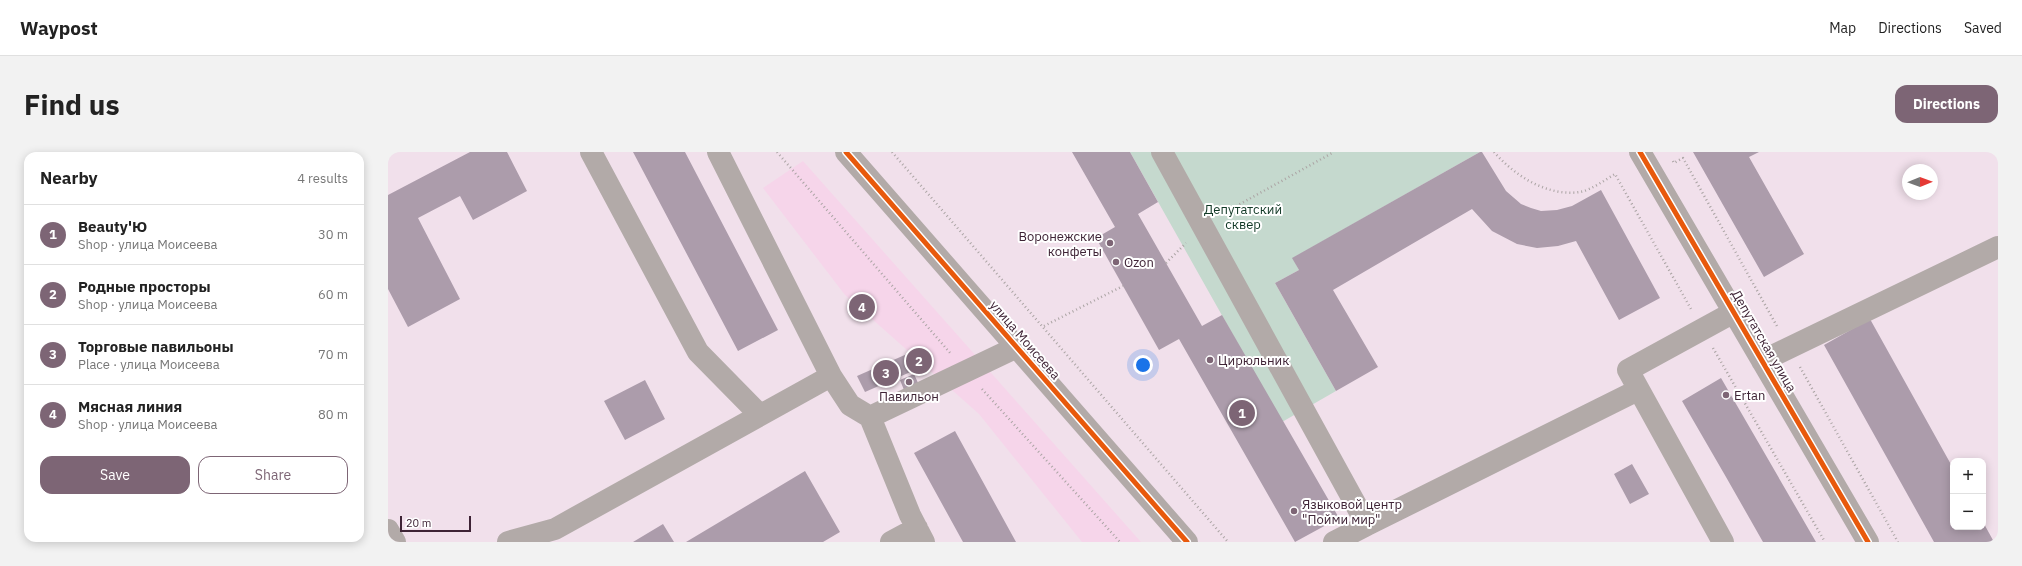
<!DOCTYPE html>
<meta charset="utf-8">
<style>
:root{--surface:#fff;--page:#f2f2f2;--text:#222;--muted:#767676;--line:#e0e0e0;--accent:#7d6575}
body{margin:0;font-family:"IBM Plex Sans",sans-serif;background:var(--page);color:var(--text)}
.controls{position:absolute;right:12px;bottom:12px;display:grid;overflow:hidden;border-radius:8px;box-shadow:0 2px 10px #0003}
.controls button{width:36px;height:36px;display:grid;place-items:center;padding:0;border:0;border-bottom:1px solid var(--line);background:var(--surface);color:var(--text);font:20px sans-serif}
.compass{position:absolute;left:1514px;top:12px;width:36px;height:36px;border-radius:50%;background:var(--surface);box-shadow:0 2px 10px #0003;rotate:89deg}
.scale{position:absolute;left:12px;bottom:10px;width:71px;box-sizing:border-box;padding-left:4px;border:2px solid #3e2335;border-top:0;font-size:11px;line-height:14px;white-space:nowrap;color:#3e2335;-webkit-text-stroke:3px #fff;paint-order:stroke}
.you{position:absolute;left:755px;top:213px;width:14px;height:14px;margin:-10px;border:3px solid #fff;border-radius:50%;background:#1a73e8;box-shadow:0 0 0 6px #1a73e833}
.badge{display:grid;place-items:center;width:26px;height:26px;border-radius:50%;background:var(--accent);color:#fff;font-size:13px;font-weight:700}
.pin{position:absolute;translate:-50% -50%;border:2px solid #fff;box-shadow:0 1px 4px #0006}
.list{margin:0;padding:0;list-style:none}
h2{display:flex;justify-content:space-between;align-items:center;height:52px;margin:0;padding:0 16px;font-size:17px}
h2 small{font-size:13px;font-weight:400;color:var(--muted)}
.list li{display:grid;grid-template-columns:26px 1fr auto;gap:12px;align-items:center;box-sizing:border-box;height:60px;padding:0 16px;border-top:1px solid var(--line)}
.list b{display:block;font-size:15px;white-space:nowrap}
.list p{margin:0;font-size:13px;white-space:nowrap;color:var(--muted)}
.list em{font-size:13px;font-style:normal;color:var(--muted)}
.actions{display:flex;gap:8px;padding:12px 16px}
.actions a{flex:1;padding:9px 0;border:1px solid var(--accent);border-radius:12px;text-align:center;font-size:14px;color:var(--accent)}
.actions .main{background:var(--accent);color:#fff}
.map{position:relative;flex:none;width:1610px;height:390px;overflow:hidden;border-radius:12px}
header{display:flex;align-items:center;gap:24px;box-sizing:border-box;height:56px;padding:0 20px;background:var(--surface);border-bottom:1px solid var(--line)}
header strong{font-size:19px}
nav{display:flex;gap:22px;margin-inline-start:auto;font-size:14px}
.intro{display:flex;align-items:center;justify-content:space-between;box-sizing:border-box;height:96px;padding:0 24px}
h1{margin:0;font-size:28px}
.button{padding:10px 18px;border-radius:12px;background:var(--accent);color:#fff;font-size:14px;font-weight:700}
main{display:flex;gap:24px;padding:0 24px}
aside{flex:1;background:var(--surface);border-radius:12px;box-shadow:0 2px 10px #0003}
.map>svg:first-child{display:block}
.built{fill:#f6d5ea}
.green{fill:#c5d9ce}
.building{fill:#ac9cab}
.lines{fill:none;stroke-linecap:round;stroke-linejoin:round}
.path{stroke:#aba4a4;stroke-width:2.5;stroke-dasharray:1 3;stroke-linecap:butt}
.minor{stroke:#b2aaa8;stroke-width:22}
.cycleway-casing{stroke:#fff;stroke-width:8}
.cycleway{stroke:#e8590c;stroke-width:5}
.poi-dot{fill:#7d6575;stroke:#fff;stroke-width:1.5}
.labels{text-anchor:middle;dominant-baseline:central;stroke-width:4;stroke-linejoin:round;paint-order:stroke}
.park-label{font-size:13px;fill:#103825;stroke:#fff}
.poi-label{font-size:13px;fill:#3e2335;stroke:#fff;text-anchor:start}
.street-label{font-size:13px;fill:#3e2335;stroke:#fff}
</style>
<header>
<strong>Waypost</strong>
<nav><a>Map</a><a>Directions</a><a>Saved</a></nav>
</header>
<div class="intro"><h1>Find us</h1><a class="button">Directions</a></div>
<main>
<aside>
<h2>Nearby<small>4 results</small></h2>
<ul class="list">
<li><span class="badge">1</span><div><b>Beauty'Ю</b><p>Shop · улица Моисеева</p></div><em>30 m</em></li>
<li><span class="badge">2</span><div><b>Родные просторы</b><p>Shop · улица Моисеева</p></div><em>60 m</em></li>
<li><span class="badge">3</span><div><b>Торговые павильоны</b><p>Place · улица Моисеева</p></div><em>70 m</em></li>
<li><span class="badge">4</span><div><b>Мясная линия</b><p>Shop · улица Моисеева</p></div><em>80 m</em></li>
</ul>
<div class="actions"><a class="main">Save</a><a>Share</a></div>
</aside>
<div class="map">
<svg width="1610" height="390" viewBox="0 0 1610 390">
<rect width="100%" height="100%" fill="#f1e0eb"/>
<path class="built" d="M415,9L753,390H694L591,262L457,143L375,36Z"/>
<path class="green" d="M742,0H1092L905,106L911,118L887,131L948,239L894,270Z"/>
<path class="building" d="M82,0H119L139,39L85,68L72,44L30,66L72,147L20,175L0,137V43Z
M245,0H297L390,178L350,199Z
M684,0H742L770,50L750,62L814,174L834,163L951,366L907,390L791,187L771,198L708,86L727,75Z
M1092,0H1094L1118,39L1133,52L1143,56L1153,59L1169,58L1184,54L1213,38L1272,146L1231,168L1188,89L1170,94L1149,96L1129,92L1104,79L1084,57L945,138L990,215L948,239L887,131L911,118L904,106Z
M1305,0H1371L1361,5L1416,102L1376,125Z
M1482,167L1565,316V375H1595V370L1606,390H1546L1436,193Z
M519,202L527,218L477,240L469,224Z
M526,222L531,233L516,238L512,228Z
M1333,226L1428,390H1375L1338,325L1294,249Z
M257,228L277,267L237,288L216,249Z
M567,279L628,390H575L526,301Z
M1244,312L1261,342L1242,352L1226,322Z
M417,319L452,380L435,390H298Z
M275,372L286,390H245Z"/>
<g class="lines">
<path class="path" d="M389,0L563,202
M504,0L840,390
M1106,0C1126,23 1159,45 1192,40C1203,38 1217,28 1227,22L1303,157
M1285,9L1286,11L1295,6L1390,176
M834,62L946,0
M778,111L798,91
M656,174L735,134
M1325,196L1437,390
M1412,215L1510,390
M594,237L732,390"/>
<path class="minor" d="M203,0L310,200L372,263
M330,0L443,224L462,253L482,265L629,195
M458,0L799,390
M774,0L979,373L946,390
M1252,0L1480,390
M1374,209L1610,95
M482,265L522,363L536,390
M979,373L1250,238
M0,378L7,390
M120,390L167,377L443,224
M503,390L529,376
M1335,390L1240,218L1346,160"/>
<defs>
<path id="cycleway" d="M458,0L799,390
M1252,0L1480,390"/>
</defs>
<use href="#cycleway" class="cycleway-casing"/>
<use href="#cycleway" class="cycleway"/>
</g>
<g class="poi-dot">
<circle cx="722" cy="91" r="4"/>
<circle cx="728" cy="110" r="4"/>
<circle cx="822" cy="208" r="4"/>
<circle cx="521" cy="230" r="4"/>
<circle cx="1338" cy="243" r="4"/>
<circle cx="906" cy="359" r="4"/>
</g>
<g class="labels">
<g class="park-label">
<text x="855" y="57">Депутатский<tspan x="855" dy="15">сквер</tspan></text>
</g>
<g class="poi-label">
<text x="714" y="84" text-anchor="end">Воронежские<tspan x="714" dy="15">конфеты</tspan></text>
<text x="736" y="110">Ozon</text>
<text x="830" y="208">Цирюльник</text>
<text x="1346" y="243">Ertan</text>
<text x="521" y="244" text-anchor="middle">Павильон</text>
<text x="914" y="352">Языковой центр<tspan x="914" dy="15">"Пойми мир"</tspan></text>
</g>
<g class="street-label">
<text transform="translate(637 188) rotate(49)">улица Моисеева</text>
<text transform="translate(1376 189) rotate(60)">Депутатская улица</text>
</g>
</g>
</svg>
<div class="controls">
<button>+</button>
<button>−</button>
</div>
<svg class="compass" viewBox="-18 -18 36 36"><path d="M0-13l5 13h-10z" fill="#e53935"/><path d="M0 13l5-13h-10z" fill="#767676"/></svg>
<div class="scale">20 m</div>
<div class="you"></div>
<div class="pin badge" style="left:854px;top:261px">1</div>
<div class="pin badge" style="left:531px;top:209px">2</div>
<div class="pin badge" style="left:498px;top:221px">3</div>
<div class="pin badge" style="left:474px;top:155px">4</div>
</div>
</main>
